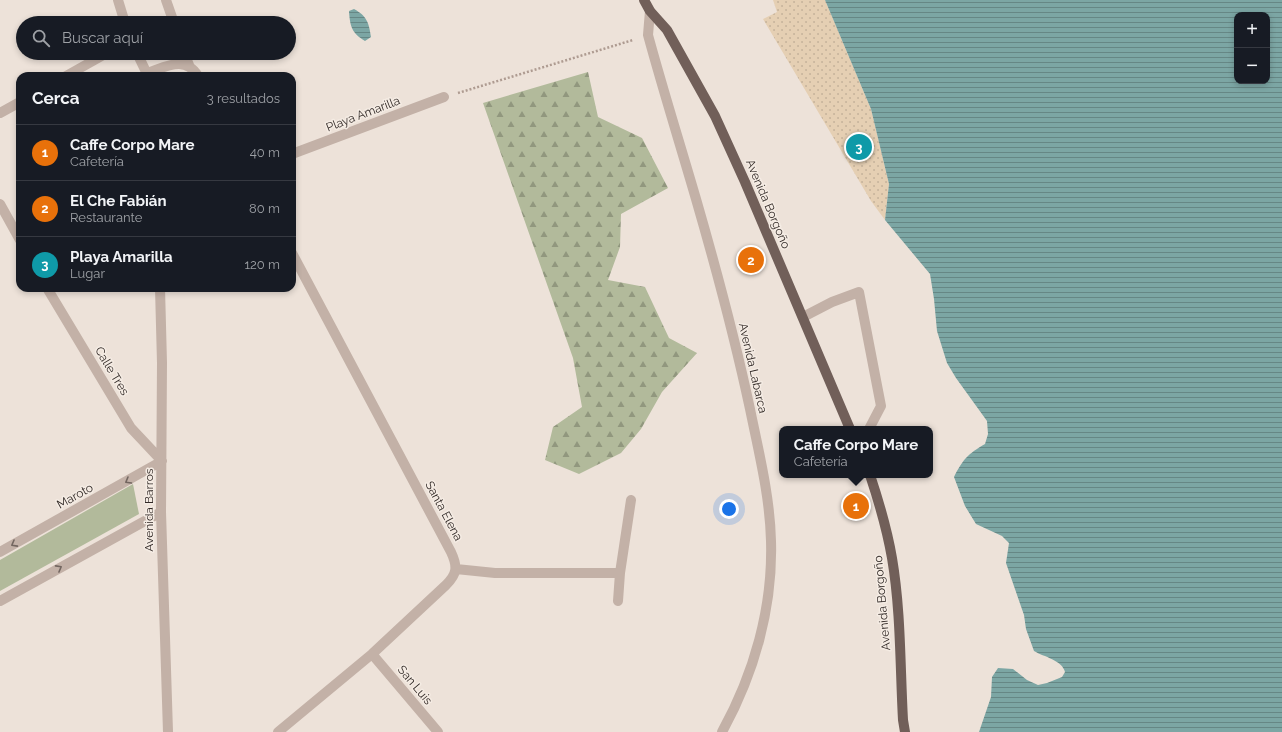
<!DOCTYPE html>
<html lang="es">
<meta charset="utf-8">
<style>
:root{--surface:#171b24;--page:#20242c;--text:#f1f3f6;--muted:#9ea1a6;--line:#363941;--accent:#94a8a9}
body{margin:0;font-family:Raleway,sans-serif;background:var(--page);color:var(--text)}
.controls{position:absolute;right:12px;top:12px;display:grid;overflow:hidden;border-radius:8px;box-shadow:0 2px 6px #0003}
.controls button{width:36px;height:36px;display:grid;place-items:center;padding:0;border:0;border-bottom:1px solid var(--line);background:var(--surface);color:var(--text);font:20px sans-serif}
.you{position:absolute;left:729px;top:509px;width:14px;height:14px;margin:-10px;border:3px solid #fff;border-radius:50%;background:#1a73e8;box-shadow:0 0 0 6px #1a73e833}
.badge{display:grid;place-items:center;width:26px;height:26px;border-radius:50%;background:var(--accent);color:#fff;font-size:13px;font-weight:700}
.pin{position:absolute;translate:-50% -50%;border:2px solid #fff;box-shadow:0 1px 4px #0006}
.popup{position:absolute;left:779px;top:426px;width:154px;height:52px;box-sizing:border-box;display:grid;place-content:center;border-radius:8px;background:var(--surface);filter:drop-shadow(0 1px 3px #0005);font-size:13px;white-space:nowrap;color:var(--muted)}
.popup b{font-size:15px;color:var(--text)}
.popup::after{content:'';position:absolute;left:50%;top:100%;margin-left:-8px;border:8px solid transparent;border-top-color:var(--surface)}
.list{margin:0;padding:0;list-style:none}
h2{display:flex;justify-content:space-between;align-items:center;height:52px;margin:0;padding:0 16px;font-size:17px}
h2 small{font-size:13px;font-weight:400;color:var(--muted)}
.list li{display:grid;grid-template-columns:26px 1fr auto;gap:12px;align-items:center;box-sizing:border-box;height:56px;padding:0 16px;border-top:1px solid var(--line)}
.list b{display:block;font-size:15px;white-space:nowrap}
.list p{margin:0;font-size:13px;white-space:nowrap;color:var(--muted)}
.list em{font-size:13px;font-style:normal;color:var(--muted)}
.icon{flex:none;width:22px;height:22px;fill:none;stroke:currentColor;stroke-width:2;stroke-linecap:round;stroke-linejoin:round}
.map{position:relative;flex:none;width:1282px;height:732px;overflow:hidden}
.search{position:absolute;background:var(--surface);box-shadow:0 2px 6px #0003;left:16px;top:16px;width:280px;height:44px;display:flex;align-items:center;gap:10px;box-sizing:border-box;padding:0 14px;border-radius:22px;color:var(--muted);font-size:15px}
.panel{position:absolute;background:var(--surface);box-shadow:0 2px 6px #0003;left:16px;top:72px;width:280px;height:220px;border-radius:12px}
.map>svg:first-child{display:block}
.green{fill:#b2ba9b}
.forest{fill:url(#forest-firs)}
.sand{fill:url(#sand-dots)}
.water{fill:url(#water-rules);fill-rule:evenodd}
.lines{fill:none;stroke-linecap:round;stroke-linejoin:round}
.path{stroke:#ae9b91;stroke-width:2.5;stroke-dasharray:2 2;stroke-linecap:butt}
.minor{stroke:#c3b1a7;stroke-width:10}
.major{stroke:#715f59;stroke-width:10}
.oneway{stroke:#736660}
.labels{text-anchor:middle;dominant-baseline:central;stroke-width:3;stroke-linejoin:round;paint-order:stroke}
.street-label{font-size:12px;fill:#312926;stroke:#f5ece4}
</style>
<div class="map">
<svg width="1282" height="732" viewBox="0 0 1282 732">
<defs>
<pattern id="forest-firs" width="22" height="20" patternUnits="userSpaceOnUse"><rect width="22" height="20" fill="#b2ba9b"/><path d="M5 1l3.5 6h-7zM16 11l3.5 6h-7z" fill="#91977e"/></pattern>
<pattern id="sand-dots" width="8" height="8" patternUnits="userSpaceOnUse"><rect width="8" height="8" fill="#e5cfb3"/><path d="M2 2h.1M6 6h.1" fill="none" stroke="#c5b29a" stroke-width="1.8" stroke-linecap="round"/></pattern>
<pattern id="water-rules" width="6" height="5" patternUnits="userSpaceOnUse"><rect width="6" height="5" fill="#7ca6a4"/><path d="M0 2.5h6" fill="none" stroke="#668785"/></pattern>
</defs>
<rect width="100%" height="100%" fill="#ede2d9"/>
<path class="green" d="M133,484L139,514L0,591V560Z"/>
<path class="forest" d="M588,72L598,117L642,138L668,188L621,214L620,247L608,280L645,287L669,338L697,353L662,392L641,429L621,453L579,474L545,460L553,427L582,407L573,358L483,103Z"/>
<path class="sand" d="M773,0H825L871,109L889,184L885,220L871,201L763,19L777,12Z"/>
<path class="water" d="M825,0H1282V732H979L991,697L992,677L998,668L1013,669L1027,680L1038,685L1047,683L1062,677L1065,672C1062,660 1044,657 1034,651L1026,629L1024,615L1006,563L1009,543L1002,536L976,524L965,506L954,477C963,459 968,454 985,444L988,434L987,421L956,378L947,363L937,331L934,299L930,274L885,220L889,184L871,109ZM1237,15H1267V81H1237Z
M354,9C367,16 369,23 371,37L365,41C352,33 350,27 349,11Z"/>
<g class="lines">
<path class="path" d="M458,93L633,40"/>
<path class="minor" d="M118,0L125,23
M166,0L174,23
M650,11L648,35C663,90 680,144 696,199C716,268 735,339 750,409C759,453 770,497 771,541C773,608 754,674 722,732
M137,53L148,76
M184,53L189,65
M147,73C166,67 185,55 198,76
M66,76L107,53
M0,113L20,102
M292,154L444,97
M0,204L20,240
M160,288L162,363L161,512L168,732
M803,317L832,302L859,292L881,406L869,429
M0,552L162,461L131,428L47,288
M456,569L495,573H620
M0,601L161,512
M618,601L620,573L631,500
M372,654L438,732
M278,732L372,654L446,585C457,574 458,567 451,552L292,253"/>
<path class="major" d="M644,0L650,11L667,30L715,116L745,182L850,429
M870,475C879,502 887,529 892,558C901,611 900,666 903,720L905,732"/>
</g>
<defs><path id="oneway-chevron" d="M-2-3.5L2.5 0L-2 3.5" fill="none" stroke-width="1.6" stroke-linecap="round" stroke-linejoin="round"/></defs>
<g class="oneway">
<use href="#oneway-chevron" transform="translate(128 481) rotate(150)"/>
<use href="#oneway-chevron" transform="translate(14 544) rotate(151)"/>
<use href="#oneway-chevron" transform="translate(59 568) rotate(-29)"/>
</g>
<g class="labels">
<g class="street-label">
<text transform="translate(363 114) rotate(-21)">Playa Amarilla</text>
<text transform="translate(768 204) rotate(67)">Avenida Borgoño</text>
<text transform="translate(753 368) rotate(77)">Avenida Labarca</text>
<text transform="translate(112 371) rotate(59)">Calle Tres</text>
<text transform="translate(75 496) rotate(-29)">Maroto</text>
<text transform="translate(149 510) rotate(-90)">Avenida Barros</text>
<text transform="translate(444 511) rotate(62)">Santa Elena</text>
<text transform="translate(882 603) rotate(-95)">Avenida Borgoño</text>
<text transform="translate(415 685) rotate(50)">San Luis</text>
</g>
</g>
</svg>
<div class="controls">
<button>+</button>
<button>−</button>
</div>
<div class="you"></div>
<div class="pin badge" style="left:856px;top:506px;background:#e8710a">1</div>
<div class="popup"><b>Caffe Corpo Mare</b>Cafetería</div>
<div class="pin badge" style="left:751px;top:260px;background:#e8710a">2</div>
<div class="pin badge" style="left:859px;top:147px;background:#0f9aa8">3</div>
<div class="search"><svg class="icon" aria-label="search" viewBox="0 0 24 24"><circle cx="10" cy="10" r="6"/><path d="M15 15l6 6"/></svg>Buscar aquí</div>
<section class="panel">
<h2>Cerca<small>3 resultados</small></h2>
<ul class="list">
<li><span class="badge" style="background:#e8710a">1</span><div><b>Caffe Corpo Mare</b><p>Cafetería</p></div><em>40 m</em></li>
<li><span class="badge" style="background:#e8710a">2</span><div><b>El Che Fabián</b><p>Restaurante</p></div><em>80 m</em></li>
<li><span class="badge" style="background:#0f9aa8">3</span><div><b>Playa Amarilla</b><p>Lugar</p></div><em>120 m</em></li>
</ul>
</section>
</div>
